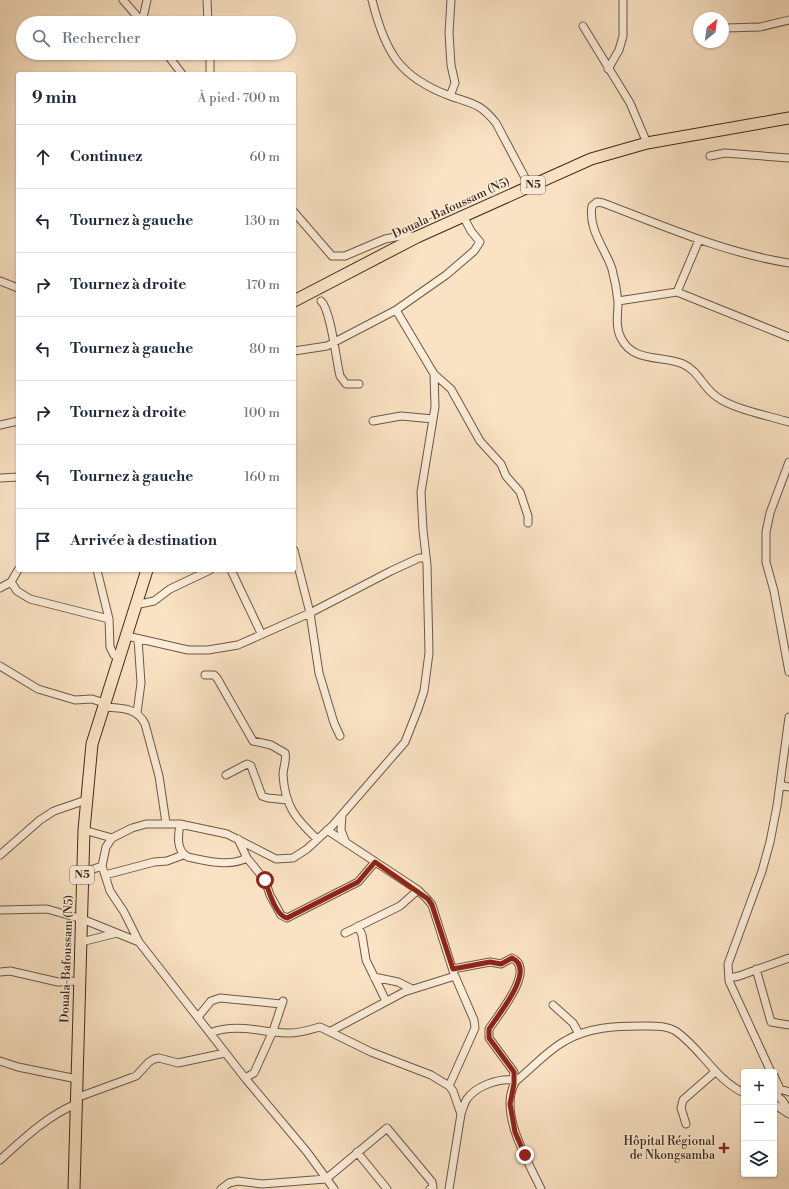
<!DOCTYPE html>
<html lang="fr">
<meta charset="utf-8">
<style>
:root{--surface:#fff;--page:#f6f6f7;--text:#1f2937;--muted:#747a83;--line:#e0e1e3}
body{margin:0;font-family:"Libre Bodoni",serif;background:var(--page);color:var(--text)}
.controls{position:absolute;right:12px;bottom:12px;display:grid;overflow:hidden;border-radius:4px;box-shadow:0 1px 3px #0004}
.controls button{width:36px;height:36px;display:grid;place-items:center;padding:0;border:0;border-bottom:1px solid var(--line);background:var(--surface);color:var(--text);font:20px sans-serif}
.compass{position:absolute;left:693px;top:12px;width:36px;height:36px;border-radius:50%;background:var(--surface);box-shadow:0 1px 3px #0004;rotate:29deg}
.stop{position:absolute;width:12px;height:12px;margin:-9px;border:3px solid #8f2418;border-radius:50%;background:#fff}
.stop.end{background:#8f2418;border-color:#fff;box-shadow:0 1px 4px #0008}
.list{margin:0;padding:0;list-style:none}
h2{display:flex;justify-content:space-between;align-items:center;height:52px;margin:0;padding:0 16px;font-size:17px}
h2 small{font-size:13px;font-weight:400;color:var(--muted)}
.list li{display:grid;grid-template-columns:26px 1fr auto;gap:12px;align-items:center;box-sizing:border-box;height:64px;padding:0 16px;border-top:1px solid var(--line)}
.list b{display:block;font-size:15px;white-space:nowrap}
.list em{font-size:13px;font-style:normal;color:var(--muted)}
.icon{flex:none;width:22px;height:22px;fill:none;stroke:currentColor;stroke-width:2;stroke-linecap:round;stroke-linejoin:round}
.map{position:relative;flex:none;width:789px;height:1189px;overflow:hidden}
.search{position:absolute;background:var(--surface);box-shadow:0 1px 3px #0004;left:16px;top:16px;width:280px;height:44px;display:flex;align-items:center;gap:10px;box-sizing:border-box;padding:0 14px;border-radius:22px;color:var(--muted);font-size:15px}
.panel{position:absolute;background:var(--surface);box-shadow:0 1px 3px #0004;left:16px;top:72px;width:280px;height:500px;border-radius:4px}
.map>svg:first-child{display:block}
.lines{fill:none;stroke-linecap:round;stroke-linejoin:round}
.minor-casing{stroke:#6e5844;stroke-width:9}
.highway-casing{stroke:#402a19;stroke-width:13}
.minor{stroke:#fcedd9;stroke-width:7}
.highway{stroke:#fae3c4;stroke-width:11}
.route{stroke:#8f2418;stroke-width:5}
.poi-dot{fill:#8f2418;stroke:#fcedd9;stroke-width:1.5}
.labels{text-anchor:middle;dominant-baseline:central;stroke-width:3;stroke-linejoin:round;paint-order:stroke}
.shield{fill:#fcedd9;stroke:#786453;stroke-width:1}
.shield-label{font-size:11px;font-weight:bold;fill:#402a19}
.street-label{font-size:12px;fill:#402a19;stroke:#fcedd9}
.poi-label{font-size:12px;fill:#402a19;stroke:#fcedd9;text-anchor:end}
</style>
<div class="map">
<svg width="789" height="1189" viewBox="0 0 789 1189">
<rect width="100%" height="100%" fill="#fae3c4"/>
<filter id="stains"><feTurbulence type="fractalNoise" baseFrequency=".005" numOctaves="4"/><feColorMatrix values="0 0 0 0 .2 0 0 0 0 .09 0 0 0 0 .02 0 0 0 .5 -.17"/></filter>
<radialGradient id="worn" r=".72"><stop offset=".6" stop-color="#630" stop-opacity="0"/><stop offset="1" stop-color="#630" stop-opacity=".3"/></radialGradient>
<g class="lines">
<defs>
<path id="minor" d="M123,0L143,23
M207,0L208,23
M372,0C385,52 399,77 450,96C473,104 480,103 496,123L530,187
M142,22L147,0
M583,26L630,103L647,143
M726,28L760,27L789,20
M166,53L182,74
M608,69L619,50L623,36V0
M210,74V53
M450,96L455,83L451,65L449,33L451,0
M710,156L725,153L789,158
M294,212L332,256H345L385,239L406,235L416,237
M789,263C725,253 664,226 603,203L597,202L592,206C588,230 605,248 612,269C615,280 617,291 618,302C618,314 615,327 621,338C633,363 662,355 683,364C699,371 703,388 717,397C733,409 769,416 789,422
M0,281L18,288
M677,292L699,240
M321,301C331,310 336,360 340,376L346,384H359
M618,301L677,292L789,337
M396,310L434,374L451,389L480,441L501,464L506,476L520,492L528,516V523
M294,351L327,346L396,310L446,275L474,251L480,242L471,231L463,216
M373,421L401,416L433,419
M0,425L18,421
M789,462L770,513L766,532V562L774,591L789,672
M0,478L18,477
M294,550L310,613L319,673L334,723L340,736
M97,570L109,619L110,647L114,655L120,658
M231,570L261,633
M11,582L17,591L30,599L109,619
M0,588L11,582L18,570
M135,605L154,601L170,589L210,570
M127,636L188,650H208L238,645L310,613L391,571L419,558H426
M0,666L38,689L75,700L92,699L104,703
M205,675H214L217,678L253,741L271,745L285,753C287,760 283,767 283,775C285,806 295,818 317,839
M103,707C120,708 137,707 145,724L159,776L166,823
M137,713L141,683L138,639
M226,775L247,764L251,766L262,796L268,798L288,800
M780,785L789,787
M342,815L341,830L346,843
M180,824C178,836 176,851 188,857C206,861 230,867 247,858
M84,830L112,838
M327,830L418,890L427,899L432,905L454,974
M238,839L247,858L265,880L270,895L281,915L287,918L358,882L375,862
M0,855L40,820L54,811L86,800
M82,873L102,866
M105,875L154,862L167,861L183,855
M0,910L47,909L82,919L139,942L245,1078L307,1152L334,1189
M358,926L362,935L366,960L386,1001
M345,933L400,906L418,890
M81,942L117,933
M139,942L124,912L110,891L102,866L106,847L112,838L132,828L146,824H180L227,834L276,859L293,858L307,849L333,825L405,742L418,709L424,691L429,653L427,565L423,530L421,492L435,407L434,374
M453,969L490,962L501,964L512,958C537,969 498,1015 489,1029V1038L514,1072L513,1080
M756,969L771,1022L789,1025
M0,972L10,971L58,982L80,981
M374,977L398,982L412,989
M729,978L739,976L789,958
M553,1005L573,1023L579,1034
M198,1017L211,1001L220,998L281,1004
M331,1031L404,992L455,976L474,1020L475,1028L449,1086
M210,1033C236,1023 260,1032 286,1033C298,1034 309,1030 320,1027L371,1052L431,1075L449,1086L453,1091L461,1114L449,1189
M0,1061L18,1067L77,1079
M771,1072L729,981L728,964L762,871L770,842L777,806L789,717
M774,1076L780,1089L774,1099
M245,1078L254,1073L273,1031L283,1001
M780,1089L789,1092
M774,1094L782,1100L789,1111
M76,1098L136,1076L149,1062L154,1059L159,1058L178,1063L225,1053
M774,1104L789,1114
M461,1114C463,1109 464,1103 467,1099C476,1086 499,1078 513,1080L514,1083
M686,1124L681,1108L683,1100L715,1072L713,1069
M357,1152L387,1189
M0,1160C23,1139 47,1116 76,1104
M221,1189L229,1183L238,1181L262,1184L326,1179L387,1128L432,1182L433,1187L430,1189
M541,1189C528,1161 497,1111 516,1081C531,1069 548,1050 565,1041C588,1027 616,1026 642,1026C653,1026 667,1025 677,1032C702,1050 716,1080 744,1093"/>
<path id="highway" d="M294,301L417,237L591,159L647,143L789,118
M74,1189L84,830L92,744L147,570"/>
</defs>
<use href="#minor" class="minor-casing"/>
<use href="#highway" class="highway-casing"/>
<use href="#minor" class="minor"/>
<use href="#highway" class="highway"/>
</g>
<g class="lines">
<path class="route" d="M265,880C268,890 276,916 287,918L358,882L375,862L428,899L432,905L453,969L490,962L501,964L512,958C537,969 498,1015 489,1029V1038L514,1072V1084L510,1104L515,1132L525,1155"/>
</g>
<path class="poi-dot" d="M722 1142h4v4h4v4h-4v4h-4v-4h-4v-4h4z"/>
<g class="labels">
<g class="shield">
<rect x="521" y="176" width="24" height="18" rx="3"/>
<rect x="70" y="866" width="24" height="18" rx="3"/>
</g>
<g class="shield-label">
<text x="533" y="185">N5</text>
<text x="82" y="875">N5</text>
</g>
<g class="street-label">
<text transform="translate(451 208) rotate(-25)">Douala-Bafoussam (N5)</text>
<text transform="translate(67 959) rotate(-88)">Douala-Bafoussam (N5)</text>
</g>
<g class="poi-label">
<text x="715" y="1141">Hôpital Régional<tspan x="715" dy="14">de Nkongsamba</tspan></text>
</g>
</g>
<rect width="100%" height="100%" filter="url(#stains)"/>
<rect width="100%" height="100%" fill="url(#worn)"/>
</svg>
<div class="controls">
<button>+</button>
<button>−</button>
<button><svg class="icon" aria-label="layers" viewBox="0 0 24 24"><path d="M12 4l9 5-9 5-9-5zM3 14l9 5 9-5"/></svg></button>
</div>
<svg class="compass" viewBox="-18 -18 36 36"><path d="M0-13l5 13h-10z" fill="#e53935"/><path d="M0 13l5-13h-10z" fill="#747a83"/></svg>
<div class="stop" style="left:265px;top:880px"></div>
<div class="stop end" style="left:525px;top:1155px"></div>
<div class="search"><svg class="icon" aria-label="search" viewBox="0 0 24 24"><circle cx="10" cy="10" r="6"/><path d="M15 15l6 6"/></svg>Rechercher</div>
<section class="panel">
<h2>9 min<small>À pied · 700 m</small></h2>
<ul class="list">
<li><svg class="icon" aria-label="ahead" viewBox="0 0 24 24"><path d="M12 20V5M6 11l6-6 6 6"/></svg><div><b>Continuez</b></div><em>60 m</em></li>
<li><svg class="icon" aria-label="left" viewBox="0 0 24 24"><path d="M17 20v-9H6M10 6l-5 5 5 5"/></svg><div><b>Tournez à gauche</b></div><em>130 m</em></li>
<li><svg class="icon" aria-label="right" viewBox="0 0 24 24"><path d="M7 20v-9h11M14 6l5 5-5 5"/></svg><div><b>Tournez à droite</b></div><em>170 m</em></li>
<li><svg class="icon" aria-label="left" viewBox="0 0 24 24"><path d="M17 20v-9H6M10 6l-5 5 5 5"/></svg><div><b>Tournez à gauche</b></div><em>80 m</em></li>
<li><svg class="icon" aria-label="right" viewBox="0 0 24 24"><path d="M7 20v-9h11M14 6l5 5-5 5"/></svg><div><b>Tournez à droite</b></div><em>100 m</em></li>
<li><svg class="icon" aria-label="left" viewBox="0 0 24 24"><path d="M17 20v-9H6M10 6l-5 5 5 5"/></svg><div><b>Tournez à gauche</b></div><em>160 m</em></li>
<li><svg class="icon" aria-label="arrive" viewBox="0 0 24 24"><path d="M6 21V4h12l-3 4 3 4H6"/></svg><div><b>Arrivée à destination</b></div></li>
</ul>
</section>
</div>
